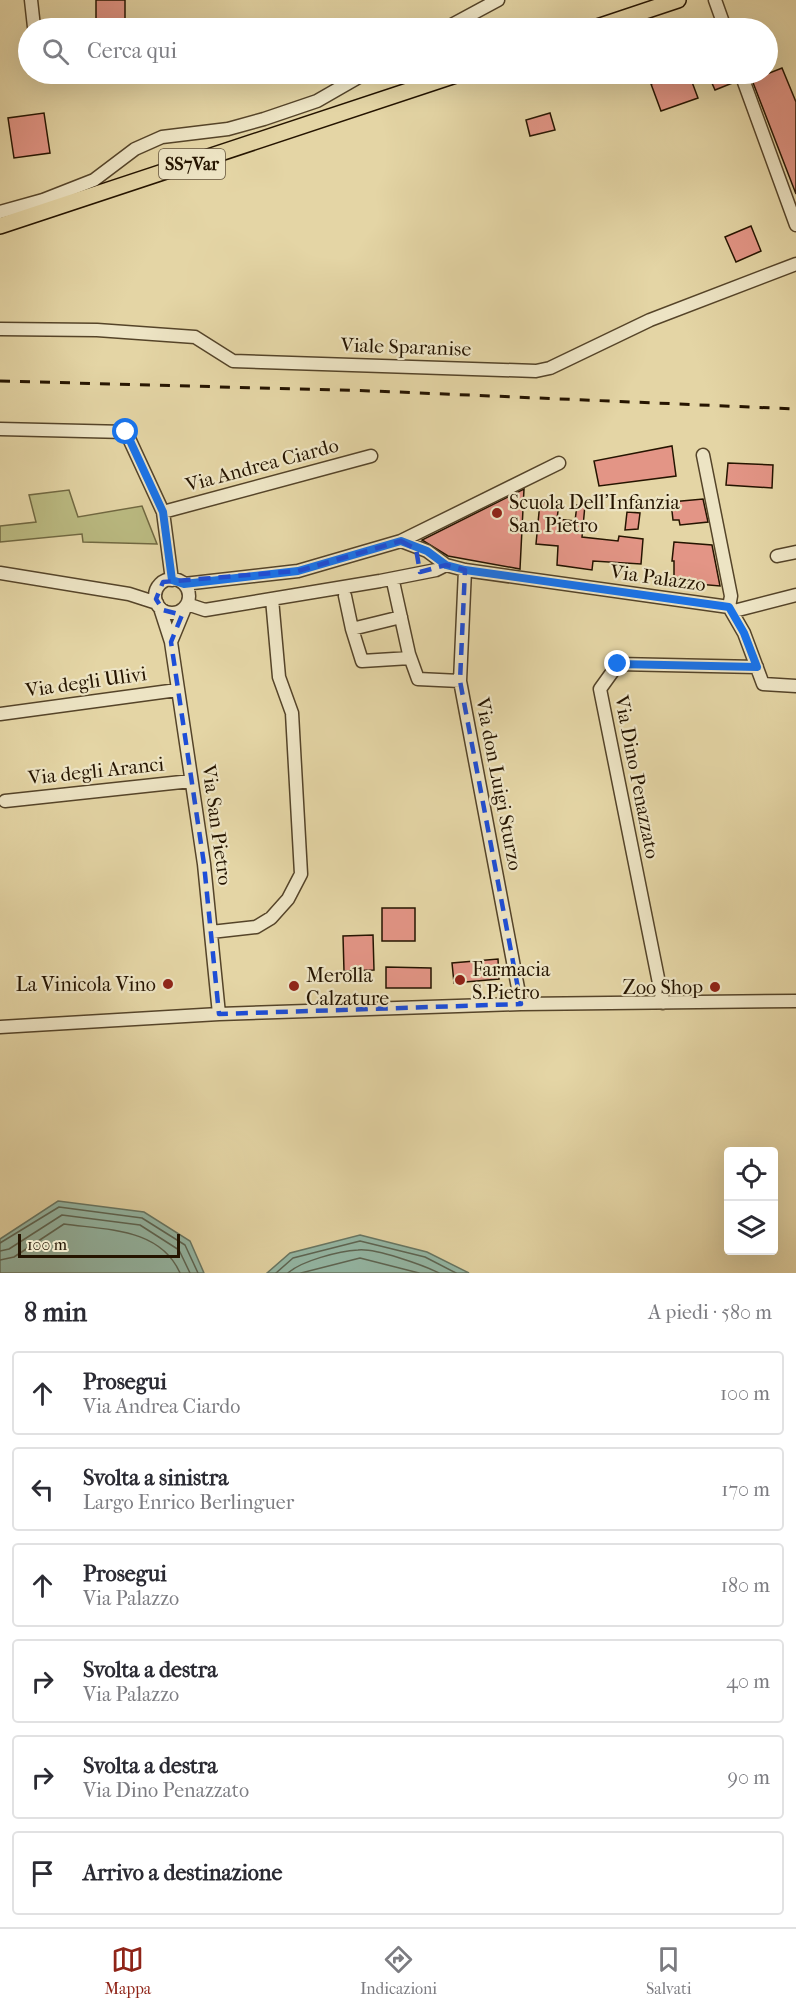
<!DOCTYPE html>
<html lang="it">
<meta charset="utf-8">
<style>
:root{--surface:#fff;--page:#f7f7f7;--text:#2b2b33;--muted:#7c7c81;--line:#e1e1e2;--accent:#8f2418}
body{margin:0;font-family:"IM FELL French Canon",serif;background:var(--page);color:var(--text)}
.controls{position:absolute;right:18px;bottom:18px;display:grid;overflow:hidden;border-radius:6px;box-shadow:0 6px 24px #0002}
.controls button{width:54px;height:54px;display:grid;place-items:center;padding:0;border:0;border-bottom:2px solid var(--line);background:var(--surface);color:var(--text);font:30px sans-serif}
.scale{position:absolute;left:18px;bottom:15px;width:162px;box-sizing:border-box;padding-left:6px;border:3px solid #251400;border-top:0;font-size:16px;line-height:21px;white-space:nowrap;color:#251400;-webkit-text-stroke:4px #ede4c4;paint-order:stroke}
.stop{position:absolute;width:18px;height:18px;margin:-14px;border:4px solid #1a73e8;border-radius:50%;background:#fff}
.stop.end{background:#1a73e8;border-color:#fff;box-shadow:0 2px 6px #0008}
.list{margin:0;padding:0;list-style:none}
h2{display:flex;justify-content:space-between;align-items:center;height:78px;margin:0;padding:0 24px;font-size:26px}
h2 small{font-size:20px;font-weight:400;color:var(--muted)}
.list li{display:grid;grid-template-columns:39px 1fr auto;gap:18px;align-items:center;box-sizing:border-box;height:84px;margin:0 12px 12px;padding:0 12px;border:2px solid var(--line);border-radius:6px}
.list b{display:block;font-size:22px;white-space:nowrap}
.list p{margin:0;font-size:20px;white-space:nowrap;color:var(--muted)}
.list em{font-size:20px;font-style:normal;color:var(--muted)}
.icon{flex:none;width:33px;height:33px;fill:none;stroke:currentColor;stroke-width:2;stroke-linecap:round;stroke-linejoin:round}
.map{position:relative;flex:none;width:796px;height:1273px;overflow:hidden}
.search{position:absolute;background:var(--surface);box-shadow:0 6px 24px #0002;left:18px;right:18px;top:18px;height:66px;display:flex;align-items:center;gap:15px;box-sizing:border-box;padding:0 21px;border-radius:33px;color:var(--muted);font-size:22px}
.sheet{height:654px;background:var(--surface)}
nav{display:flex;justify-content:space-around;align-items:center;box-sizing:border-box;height:84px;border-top:2px solid var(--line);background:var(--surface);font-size:16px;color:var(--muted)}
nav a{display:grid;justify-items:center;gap:3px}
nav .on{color:var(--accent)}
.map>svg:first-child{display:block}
.green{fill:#bbbb82;stroke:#706841;stroke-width:1.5}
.water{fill:#95b9a7;stroke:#687764;stroke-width:1.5}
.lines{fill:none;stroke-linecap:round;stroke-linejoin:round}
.shore{stroke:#5d6654;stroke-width:1.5}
.building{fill:#e39586;stroke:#251400;stroke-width:1.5}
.minor-casing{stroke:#554429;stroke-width:15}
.major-casing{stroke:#251400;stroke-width:18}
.minor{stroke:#ede4c4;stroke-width:12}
.major{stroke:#e4d5a5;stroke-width:15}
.rail{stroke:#251400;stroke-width:3;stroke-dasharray:10 10;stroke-linecap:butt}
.route{stroke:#1a73e8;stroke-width:8}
.marked{fill:none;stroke:#1d4ed8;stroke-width:4.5;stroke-dasharray:12 8;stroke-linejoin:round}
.poi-dot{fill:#8f2418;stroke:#ede4c4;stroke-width:2}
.labels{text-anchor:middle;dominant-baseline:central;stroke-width:4.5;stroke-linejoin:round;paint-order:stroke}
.shield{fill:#ede4c4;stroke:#61523b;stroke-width:1.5}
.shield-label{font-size:18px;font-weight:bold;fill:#251400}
.street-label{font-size:20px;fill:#251400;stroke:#ede4c4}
.poi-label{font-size:20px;fill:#251400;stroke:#ede4c4;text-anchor:start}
</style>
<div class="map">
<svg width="796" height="1273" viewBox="0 0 796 1273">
<rect width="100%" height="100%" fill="#e4d5a5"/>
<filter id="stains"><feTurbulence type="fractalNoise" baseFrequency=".00333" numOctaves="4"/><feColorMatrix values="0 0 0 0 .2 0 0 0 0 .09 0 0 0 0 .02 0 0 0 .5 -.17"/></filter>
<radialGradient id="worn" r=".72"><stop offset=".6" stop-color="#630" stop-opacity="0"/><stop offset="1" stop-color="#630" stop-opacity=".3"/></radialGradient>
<path class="green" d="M69,490L78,517L142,506L157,544L83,542L82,534L0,542V526L36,522L29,495Z"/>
<path class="water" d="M58,1201L144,1212L190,1241L204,1273H0V1239Z
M360,1235L427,1252L469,1273H267L290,1253Z"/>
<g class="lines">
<path class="shore" d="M0,1243L59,1207L142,1218L185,1245L198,1273
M0,1251L9,1249L62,1215L140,1225L179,1250L190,1273
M0,1260L14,1257L64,1224C107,1230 160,1228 180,1273
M276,1273L293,1258L360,1241L425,1257L456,1273
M288,1273C301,1261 339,1251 358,1250C375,1248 423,1265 439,1273
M301,1273L360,1258L419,1273"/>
</g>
<path class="building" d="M96,0H125V20H96Z
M782,68L796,102V194L752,80Z
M680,74H689L698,98L661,111L651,84Z
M708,74H733L735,82L715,90Z
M44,113L50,153L14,158L8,118Z
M550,113L555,130L530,136L526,120Z
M751,226L761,251L736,262L725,237Z
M672,446L676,476L599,486L594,461Z
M728,463L773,465L772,488L726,485Z
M524,489L520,569L448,556L422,540Z
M703,499L708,522L680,525L679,520H673L671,502Z
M540,502L559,503L557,519L575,521L577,505H585L582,537L618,541L619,536L643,539L641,564L593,561L592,570L557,565L558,546L536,544Z
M627,512L640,513L638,529L625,530Z
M674,542L712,545L720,586L674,582V561H672Z
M382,908H415V941H382Z
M373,935L374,970L344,971L343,936Z
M498,959L499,979L454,983L452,963Z
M386,967L431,968V988H386Z"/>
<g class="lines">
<defs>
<path id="minor" d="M31,0L34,27
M715,0L725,28
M446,28L498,0
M741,74L796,225
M0,212L43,200L94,180L135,149L162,137L228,129L264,119L317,101L364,74
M0,329L97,330L195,337L233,361L536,371L550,368L650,320L796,264
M0,429L126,432L163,512L371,456
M703,455L731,596L729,607
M163,512L172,580
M401,541L559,463
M777,556L796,552
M465,570L460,681L521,1004
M0,573L129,594L157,603
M155 596a17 17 0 1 1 34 0a17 17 0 1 1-34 0Z
M184,584L298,571L401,541L427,551L446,565L465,570L729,607L744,633L763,684L796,686
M394,586L409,654L418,679L460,681
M345,596L352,629L401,617
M187,604L205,610L380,581L436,570L446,565
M160,608L171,642L204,864L219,1014
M734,611L796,595
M352,629L362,661L410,658
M171,642L185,608
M0,714L177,690
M5,801L191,781
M211,932L256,927L271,918L288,899L301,874L292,713L279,677L272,599
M663,1003L600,689L618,664L757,667
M0,1027L219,1014L521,1004L796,1001"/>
<path id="major" d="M594,28L678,0
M0,226L459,74"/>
</defs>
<use href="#minor" class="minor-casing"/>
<use href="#major" class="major-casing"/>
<use href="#minor" class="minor"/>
<use href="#major" class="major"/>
<path class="rail" d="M0,381L374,391L796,409"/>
</g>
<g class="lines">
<path class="route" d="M126,432L163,512L172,580L184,584L298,571L401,541L427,551L446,565L465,570L729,607L744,633L757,667L618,664"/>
</g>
<path class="marked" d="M401,541L416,549L420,572L446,565L465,570L460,681L521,1004L219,1014L204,864L171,642L182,615L163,610L156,599L163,582L298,571Z"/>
<g class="poi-dot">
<circle cx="497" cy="513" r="6"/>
<circle cx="460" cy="980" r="6"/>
<circle cx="168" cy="984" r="6"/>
<circle cx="294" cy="986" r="6"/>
<circle cx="715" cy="987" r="6"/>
</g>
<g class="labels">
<rect class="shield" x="159" y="149" width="66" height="30" rx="4.5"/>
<g class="shield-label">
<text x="192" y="164">SS7Var</text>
</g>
<g class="street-label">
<text transform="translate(406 347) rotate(2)">Viale Sparanise</text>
<text transform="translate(262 465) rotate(-15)">Via Andrea Ciardo</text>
<text transform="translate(658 578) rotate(8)">Via Palazzo</text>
<text transform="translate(86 682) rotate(-8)">Via degli Ulivi</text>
<text transform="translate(96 771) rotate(-6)">Via degli Aranci</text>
<text transform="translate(637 777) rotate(79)">Via Dino Penazzato</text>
<text transform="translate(499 784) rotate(79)">Via don Luigi Sturzo</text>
<text transform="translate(217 825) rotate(82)">Via San Pietro</text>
</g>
<g class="poi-label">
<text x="509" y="502">Scuola Dell'Infanzia<tspan x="509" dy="23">San Pietro</tspan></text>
<text x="472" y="969">Farmacia<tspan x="472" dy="23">S.Pietro</tspan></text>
<text x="306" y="975">Merolla<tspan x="306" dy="23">Calzature</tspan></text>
<text x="156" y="984" text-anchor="end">La Vinicola Vino</text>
<text x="703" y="987" text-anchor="end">Zoo Shop</text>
</g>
</g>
<rect width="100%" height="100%" filter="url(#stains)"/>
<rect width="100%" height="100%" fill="url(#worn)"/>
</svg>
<div class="controls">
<button><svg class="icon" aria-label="locate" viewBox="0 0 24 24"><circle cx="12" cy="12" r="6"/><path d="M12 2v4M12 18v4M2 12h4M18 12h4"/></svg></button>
<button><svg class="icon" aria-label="layers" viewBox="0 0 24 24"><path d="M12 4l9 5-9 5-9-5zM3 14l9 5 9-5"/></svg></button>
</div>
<div class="scale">100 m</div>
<div class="stop" style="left:126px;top:432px"></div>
<div class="stop end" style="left:618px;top:664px"></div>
<div class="search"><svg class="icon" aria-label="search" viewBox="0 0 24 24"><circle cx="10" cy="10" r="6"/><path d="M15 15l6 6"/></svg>Cerca qui</div>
</div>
<section class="sheet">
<h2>8 min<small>A piedi · 580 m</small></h2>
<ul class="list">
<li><svg class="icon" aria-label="ahead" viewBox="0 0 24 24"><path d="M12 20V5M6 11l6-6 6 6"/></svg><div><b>Prosegui</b><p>Via Andrea Ciardo</p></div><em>100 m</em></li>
<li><svg class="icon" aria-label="left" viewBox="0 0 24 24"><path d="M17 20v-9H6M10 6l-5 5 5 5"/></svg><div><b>Svolta a sinistra</b><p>Largo Enrico Berlinguer</p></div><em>170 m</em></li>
<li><svg class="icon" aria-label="ahead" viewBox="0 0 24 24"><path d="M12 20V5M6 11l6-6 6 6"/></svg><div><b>Prosegui</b><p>Via Palazzo</p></div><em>180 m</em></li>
<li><svg class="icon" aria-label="right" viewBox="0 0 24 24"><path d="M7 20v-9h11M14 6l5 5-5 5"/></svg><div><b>Svolta a destra</b><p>Via Palazzo</p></div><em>40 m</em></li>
<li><svg class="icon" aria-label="right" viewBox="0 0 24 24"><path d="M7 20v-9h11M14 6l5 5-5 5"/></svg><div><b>Svolta a destra</b><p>Via Dino Penazzato</p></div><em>90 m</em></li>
<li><svg class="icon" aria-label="arrive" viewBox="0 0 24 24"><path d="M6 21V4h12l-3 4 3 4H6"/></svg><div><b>Arrivo a destinazione</b></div></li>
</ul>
</section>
<nav>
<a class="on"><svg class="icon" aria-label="map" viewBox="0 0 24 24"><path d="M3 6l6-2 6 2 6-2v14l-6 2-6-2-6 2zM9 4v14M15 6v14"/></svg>Mappa</a>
<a><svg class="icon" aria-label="directions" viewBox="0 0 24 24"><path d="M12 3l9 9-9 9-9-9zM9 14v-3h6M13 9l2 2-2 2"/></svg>Indicazioni</a>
<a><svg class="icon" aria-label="saved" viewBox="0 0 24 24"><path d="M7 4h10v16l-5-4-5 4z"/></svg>Salvati</a>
</nav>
